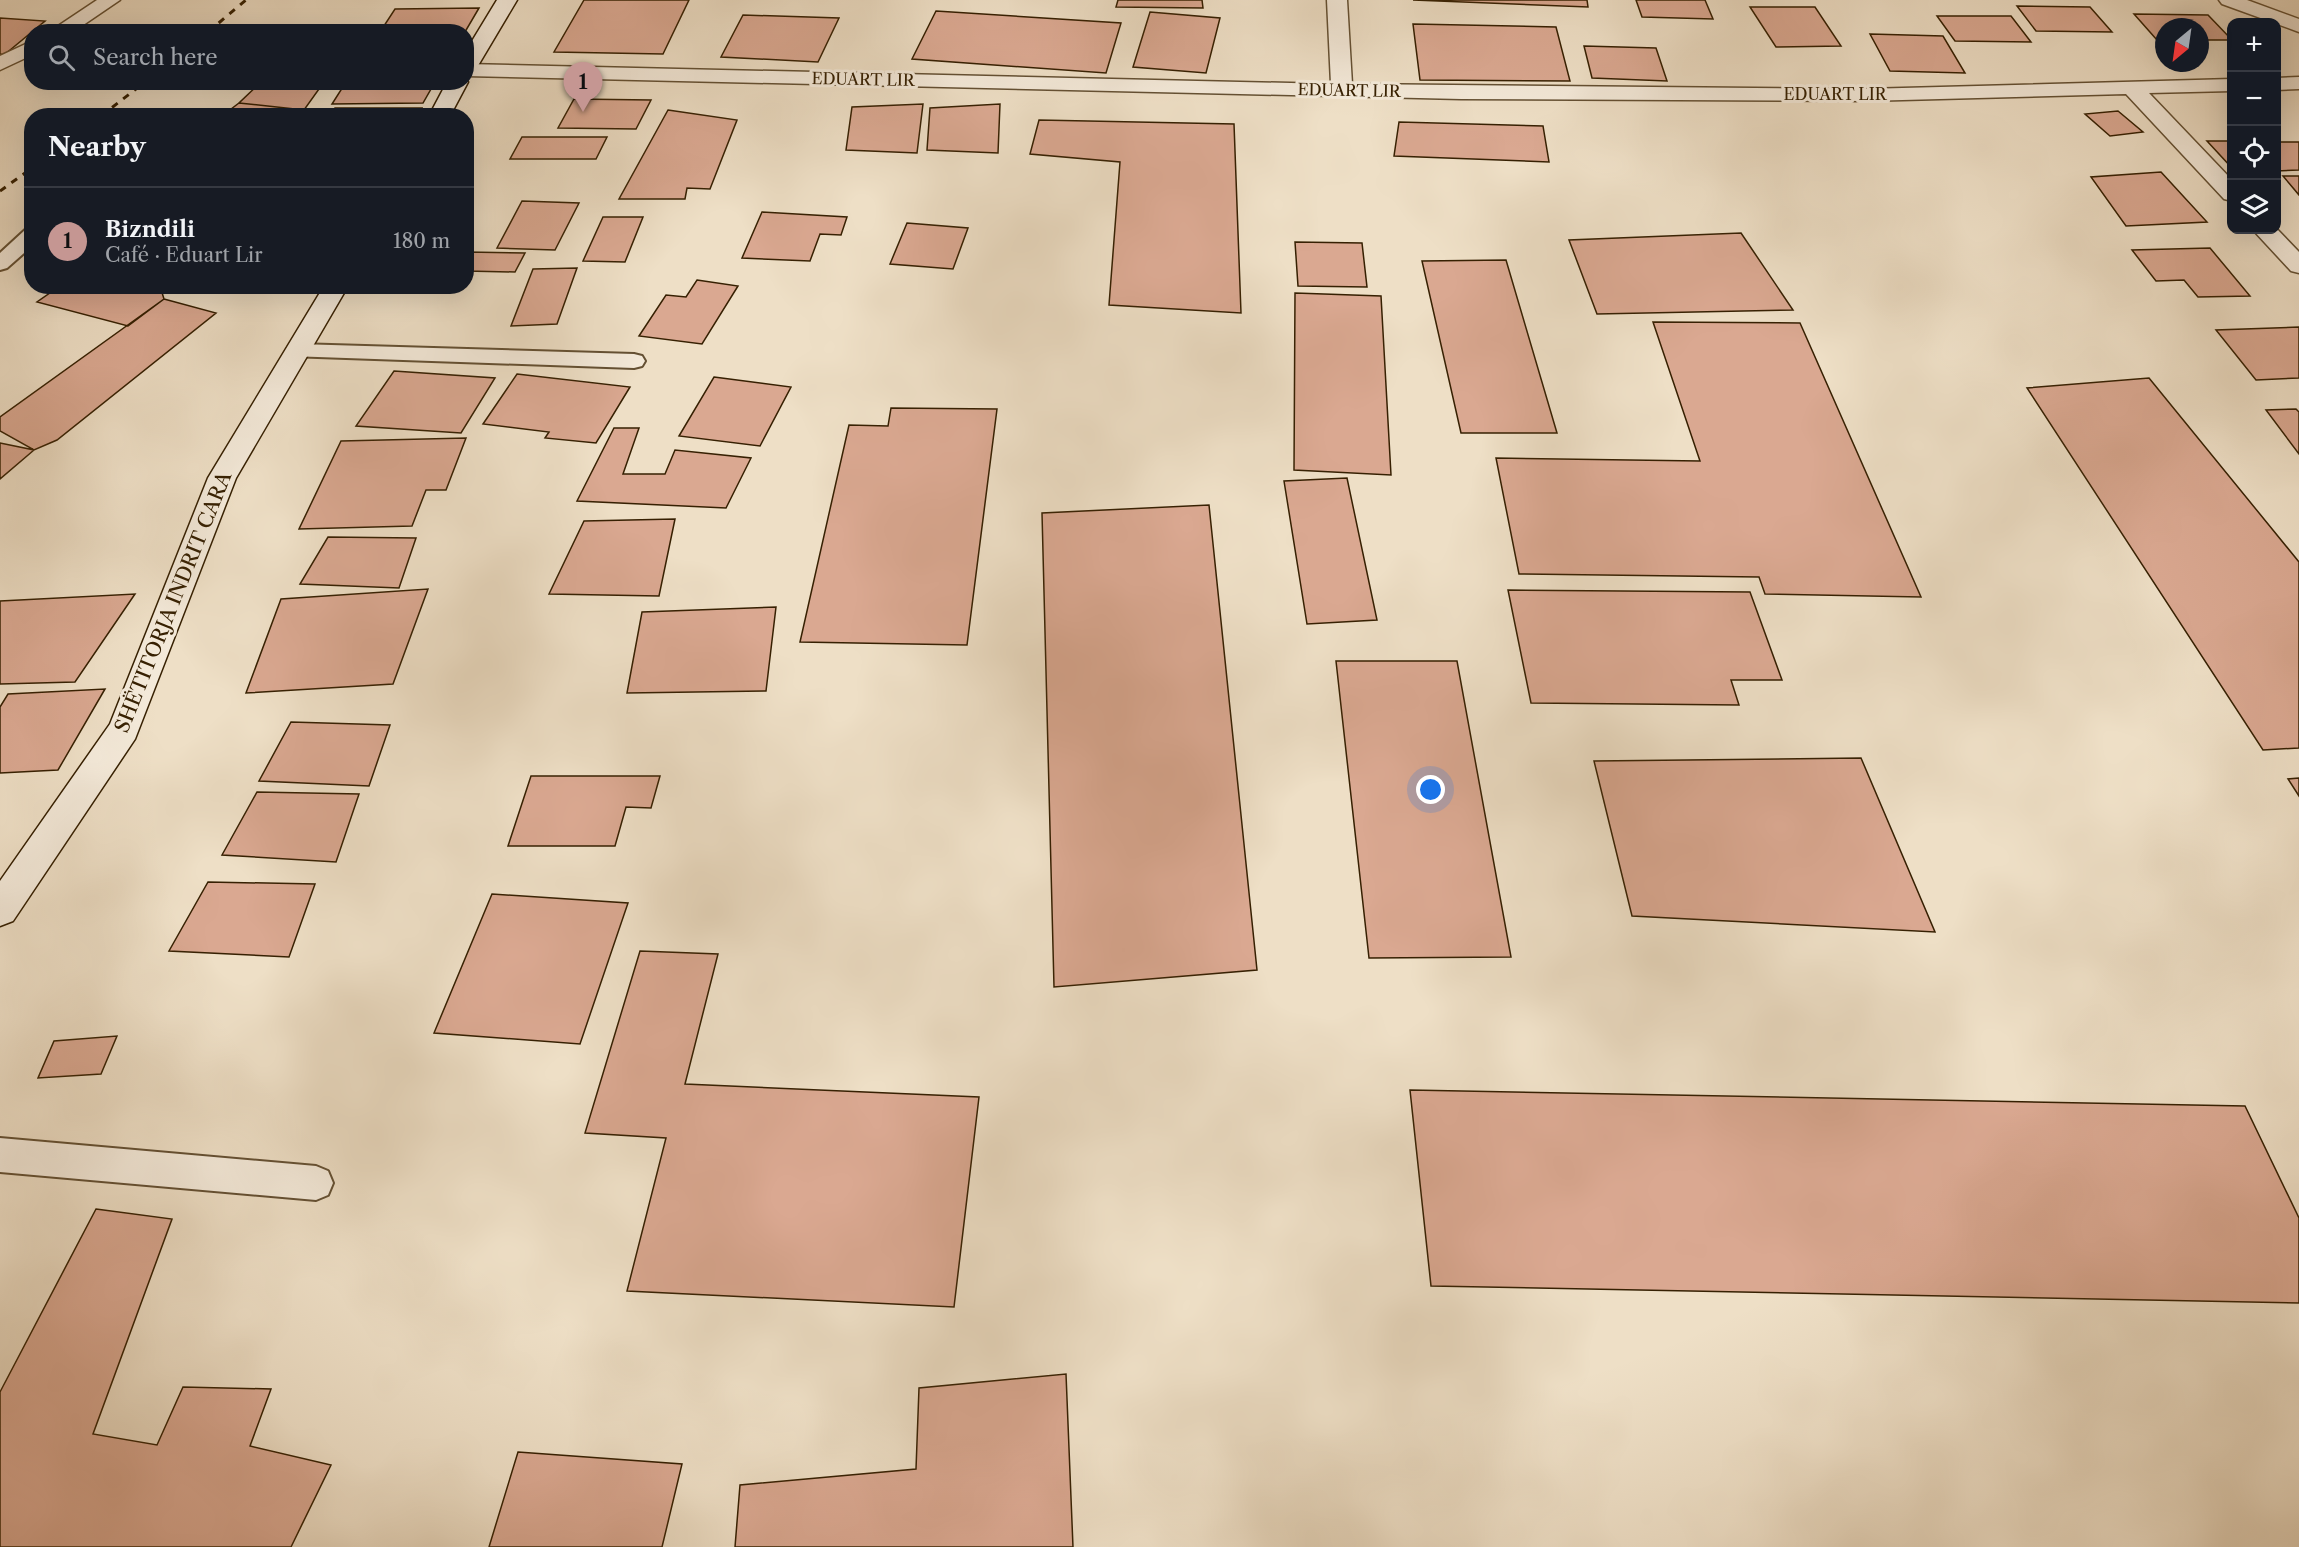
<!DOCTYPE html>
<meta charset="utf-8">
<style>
:root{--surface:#171b24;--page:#242831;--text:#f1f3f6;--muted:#9ea1a6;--line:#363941;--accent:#c59692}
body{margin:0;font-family:"Libre Caslon Text",serif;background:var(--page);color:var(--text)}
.controls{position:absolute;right:18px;top:18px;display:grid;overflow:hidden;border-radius:12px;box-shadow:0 6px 24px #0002}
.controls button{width:54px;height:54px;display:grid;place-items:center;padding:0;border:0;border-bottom:2px solid var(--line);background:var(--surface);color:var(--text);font:30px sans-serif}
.compass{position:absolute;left:2155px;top:18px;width:54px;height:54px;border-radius:50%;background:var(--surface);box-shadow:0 6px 24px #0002;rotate:209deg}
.you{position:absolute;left:1431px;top:790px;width:21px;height:21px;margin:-15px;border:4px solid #fff;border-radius:50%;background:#1a73e8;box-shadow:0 0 0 9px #1a73e833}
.badge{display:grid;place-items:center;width:39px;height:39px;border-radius:50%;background:var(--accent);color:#111;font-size:20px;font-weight:700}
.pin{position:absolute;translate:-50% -50px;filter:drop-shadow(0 2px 3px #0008)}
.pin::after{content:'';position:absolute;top:32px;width:21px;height:18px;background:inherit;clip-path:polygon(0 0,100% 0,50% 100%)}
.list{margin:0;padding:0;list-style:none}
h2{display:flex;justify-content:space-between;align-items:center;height:78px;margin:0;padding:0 24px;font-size:26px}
h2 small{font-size:20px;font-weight:400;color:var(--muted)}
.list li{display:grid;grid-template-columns:39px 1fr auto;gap:18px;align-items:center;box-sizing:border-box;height:108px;padding:0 24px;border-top:2px solid var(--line)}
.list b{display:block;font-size:22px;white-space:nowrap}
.list p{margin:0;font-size:20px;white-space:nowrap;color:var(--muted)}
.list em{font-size:20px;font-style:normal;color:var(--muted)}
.icon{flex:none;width:33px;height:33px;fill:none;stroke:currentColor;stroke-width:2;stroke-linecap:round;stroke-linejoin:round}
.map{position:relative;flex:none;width:2299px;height:1547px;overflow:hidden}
.search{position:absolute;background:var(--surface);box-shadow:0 6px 24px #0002;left:24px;top:24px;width:450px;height:66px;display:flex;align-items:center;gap:15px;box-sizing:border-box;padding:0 21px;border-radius:24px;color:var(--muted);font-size:22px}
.panel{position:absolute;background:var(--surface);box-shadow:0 6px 24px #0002;left:24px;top:108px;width:450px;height:186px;border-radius:24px}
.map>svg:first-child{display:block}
.building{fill:#daa891;stroke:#362002;stroke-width:1.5}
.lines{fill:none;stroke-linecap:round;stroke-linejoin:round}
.service-casing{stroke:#645033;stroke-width:4}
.minor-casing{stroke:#645033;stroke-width:3}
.tertiary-casing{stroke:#645033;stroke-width:3}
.secondary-casing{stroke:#362002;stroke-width:3}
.service{fill:#f4eada;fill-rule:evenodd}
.minor{fill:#f4eada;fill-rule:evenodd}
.tertiary{fill:#f4eada;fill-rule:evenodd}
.secondary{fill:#f4eada;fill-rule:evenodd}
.rail{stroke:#362002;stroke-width:3;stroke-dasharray:7 7;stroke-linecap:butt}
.labels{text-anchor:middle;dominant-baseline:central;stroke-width:6;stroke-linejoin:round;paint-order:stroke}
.far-street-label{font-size:16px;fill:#362002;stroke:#f4eada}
.street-label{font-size:20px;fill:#362002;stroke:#f4eada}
</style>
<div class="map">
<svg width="2299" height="1547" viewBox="0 0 2299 1547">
<rect width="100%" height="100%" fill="#eedfc6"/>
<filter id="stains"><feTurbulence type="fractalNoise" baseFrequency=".00333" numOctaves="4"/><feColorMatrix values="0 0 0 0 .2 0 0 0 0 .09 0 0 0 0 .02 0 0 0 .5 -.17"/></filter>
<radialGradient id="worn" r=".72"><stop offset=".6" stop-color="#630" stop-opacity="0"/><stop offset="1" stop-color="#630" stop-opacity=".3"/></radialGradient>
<path class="building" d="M584,0H689L663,54L554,52Z
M1118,0H1202L1203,8L1116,7Z
M1413,0H1587L1588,7Z
M1636,0H1705L1713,19L1642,17Z
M2017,6L2090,7L2112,32L2036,31Z
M1750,7H1815L1841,46L1776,47Z
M479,8L465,32H380L395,9Z
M936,11L1121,23L1106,73L912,59Z
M1150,12L1220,18L1206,73L1133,67Z
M2134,14L2208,15L2232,40H2200V27H2164V40H2157Z
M743,15L839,18L818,62L721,57Z
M1937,16H2011L2031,42L1955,41Z
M0,18L45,21L4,55L0,54Z
M1413,24L1556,27L1570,81L1420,80Z
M1870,34L1943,36L1965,73L1890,71Z
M1584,46L1656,48L1667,81L1592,78Z
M261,82H324L304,110L239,103Z
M346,82H435L423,103L332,104Z
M574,99L651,100L636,129L558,128Z
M239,103L304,110L297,116H222Z
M923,104L917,153L846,150L852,107Z
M1000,104L998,153L927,150L930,108Z
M335,108H422L419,116H327Z
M668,110L737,120L710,189L687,188L685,199H619Z
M2118,111L2143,132L2110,136L2085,114Z
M1039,120L1234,124L1241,313L1109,305L1120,162L1030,154Z
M1399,122L1543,126L1549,162L1394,156Z
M522,137H607L596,159H510Z
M2207,141H2232V168Z
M2276,142H2299V170L2276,171Z
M2161,172L2207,222L2126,226L2091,177Z
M2283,176H2299V195Z
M522,201L579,203L555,250L497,248Z
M762,212L847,217L841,235L820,234L810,261L742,258Z
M603,217H643L625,262L583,261Z
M907,223L968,228L953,269L890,264Z
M1741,233L1793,310L1597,314L1569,240Z
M1295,242L1362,243L1367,287L1298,286Z
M2210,248L2250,296L2198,297L2184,280L2156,281L2132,250Z
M466,252L525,253L515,272L466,271Z
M1506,260L1557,433H1461L1422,261Z
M577,268L557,324L511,326L533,269Z
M697,280L738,286L702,344L639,336L666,295L686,297Z
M60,286H160L164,299L128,326L37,302Z
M1295,293L1381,296L1391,475L1294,470Z
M164,299L216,313L57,440L34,450L0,431V417Z
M1653,322L1800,323L1921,597L1765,594L1759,577L1519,574L1496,458L1700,461Z
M2299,327V378L2256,380L2216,330Z
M394,371L495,378L461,433L356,426Z
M517,374L630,387L596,443L545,438L549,432L483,424Z
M714,377L791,387L760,446L679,436Z
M2149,378L2299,562V748L2263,750L2027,388Z
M891,408L997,409L967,645L800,642L849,425L888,426Z
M2296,409L2299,412V454L2266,410Z
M614,428H639L623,474H665L675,450L751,458L726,508L577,501Z
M466,438L446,490H426L412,526L299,529L341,441Z
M0,443L34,450L0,479Z
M1347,478L1377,620L1307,624L1284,481Z
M1209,505L1257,970L1054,987L1042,513Z
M675,519L659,596L549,594L584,521Z
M328,537L416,538L399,588L300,584Z
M428,589L393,684L246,693L281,599Z
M1508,590L1750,592L1782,680H1731L1739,705L1531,703Z
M135,594L75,682L0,684V601Z
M776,607L766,691L627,693L642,612Z
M1336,661H1457L1511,957L1369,958Z
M105,689L58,770L0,773V707L8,694Z
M291,722L390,725L369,786L259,781Z
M1861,758L1935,932L1632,916L1594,761Z
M531,776H660L651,808L626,807L615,846H508Z
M2299,778V796L2288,779Z
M257,792L359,794L336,862L222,855Z
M208,882L315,884L289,957L169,951Z
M492,894L628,903L580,1044L434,1033Z
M640,951L718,954L685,1084L979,1097L954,1307L627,1291L666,1138L585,1133Z
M117,1036L101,1074L38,1078L54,1041Z
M1410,1090L2245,1106L2299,1218V1303L1431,1286Z
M96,1209L172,1219L93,1434L157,1445L183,1387L271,1389L250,1446L331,1465L291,1547H0V1392Z
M1066,1374L1073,1547H735L740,1485L916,1469L919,1388Z
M518,1452L682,1464L662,1547H489Z"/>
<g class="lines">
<defs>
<path id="service" d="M32,228V246L7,268L0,270V253L25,230Z
M297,344L634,354L642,356L645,361L642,366L634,368L289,356L286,351L289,346Z
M0,1138L316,1166L328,1171L333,1183L328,1195L316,1200L0,1172Z"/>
<path id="minor" d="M97,0H120L73,32H49Z
M1327,0H1347L1352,84L1865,89L2232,79V91L2149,93L2232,180V201L2224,199L2126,94L1865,101L1461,99L466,76V64L1331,84Z
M32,41V55L0,70V56Z
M2299,77V89L2276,90V78Z
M2276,228L2299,252V273L2291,271L2253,230Z"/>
<path id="tertiary" d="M2219,0H2247L2299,19V32L2222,4Z"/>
<path id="secondary" d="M497,0H517L476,69L473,73L466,75V51Z
M466,79L468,82L450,116H429L447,82H466Z
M324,286H348L236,478L135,739L13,921L0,926V881L110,724L208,478Z"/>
</defs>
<use href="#service" class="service-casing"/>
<use href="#minor" class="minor-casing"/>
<use href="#tertiary" class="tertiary-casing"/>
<use href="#secondary" class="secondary-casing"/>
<use href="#service" class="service"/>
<use href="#minor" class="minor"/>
<use href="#tertiary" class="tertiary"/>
<use href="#secondary" class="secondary"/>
<path class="rail" d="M208,32L246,0
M101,116L145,82
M0,191L32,168"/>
</g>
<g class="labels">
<g class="far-street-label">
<text transform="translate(863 79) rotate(1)">EDUART LIR</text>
<text transform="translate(1349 90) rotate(1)">EDUART LIR</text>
<text x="1835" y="94">EDUART LIR</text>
</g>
<g class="street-label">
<text transform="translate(173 602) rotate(-68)">SHËTITORJA INDRIT CARA</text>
</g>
</g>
<rect width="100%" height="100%" filter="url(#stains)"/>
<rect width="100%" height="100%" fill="url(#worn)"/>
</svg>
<div class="controls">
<button>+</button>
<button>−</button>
<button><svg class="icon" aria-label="locate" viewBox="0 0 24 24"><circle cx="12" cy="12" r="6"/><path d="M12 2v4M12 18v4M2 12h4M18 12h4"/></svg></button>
<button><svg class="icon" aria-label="layers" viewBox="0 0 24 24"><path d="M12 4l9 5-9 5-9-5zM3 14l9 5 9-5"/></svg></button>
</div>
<svg class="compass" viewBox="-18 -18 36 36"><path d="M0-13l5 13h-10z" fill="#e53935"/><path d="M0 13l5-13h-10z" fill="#9ea1a6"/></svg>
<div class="you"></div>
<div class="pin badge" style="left:583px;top:112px">1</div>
<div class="search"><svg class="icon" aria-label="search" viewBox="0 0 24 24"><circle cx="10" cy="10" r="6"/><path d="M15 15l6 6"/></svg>Search here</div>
<section class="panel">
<h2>Nearby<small></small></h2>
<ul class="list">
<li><span class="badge">1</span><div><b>Bizndili</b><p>Café · Eduart Lir</p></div><em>180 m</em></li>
</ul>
</section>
</div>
